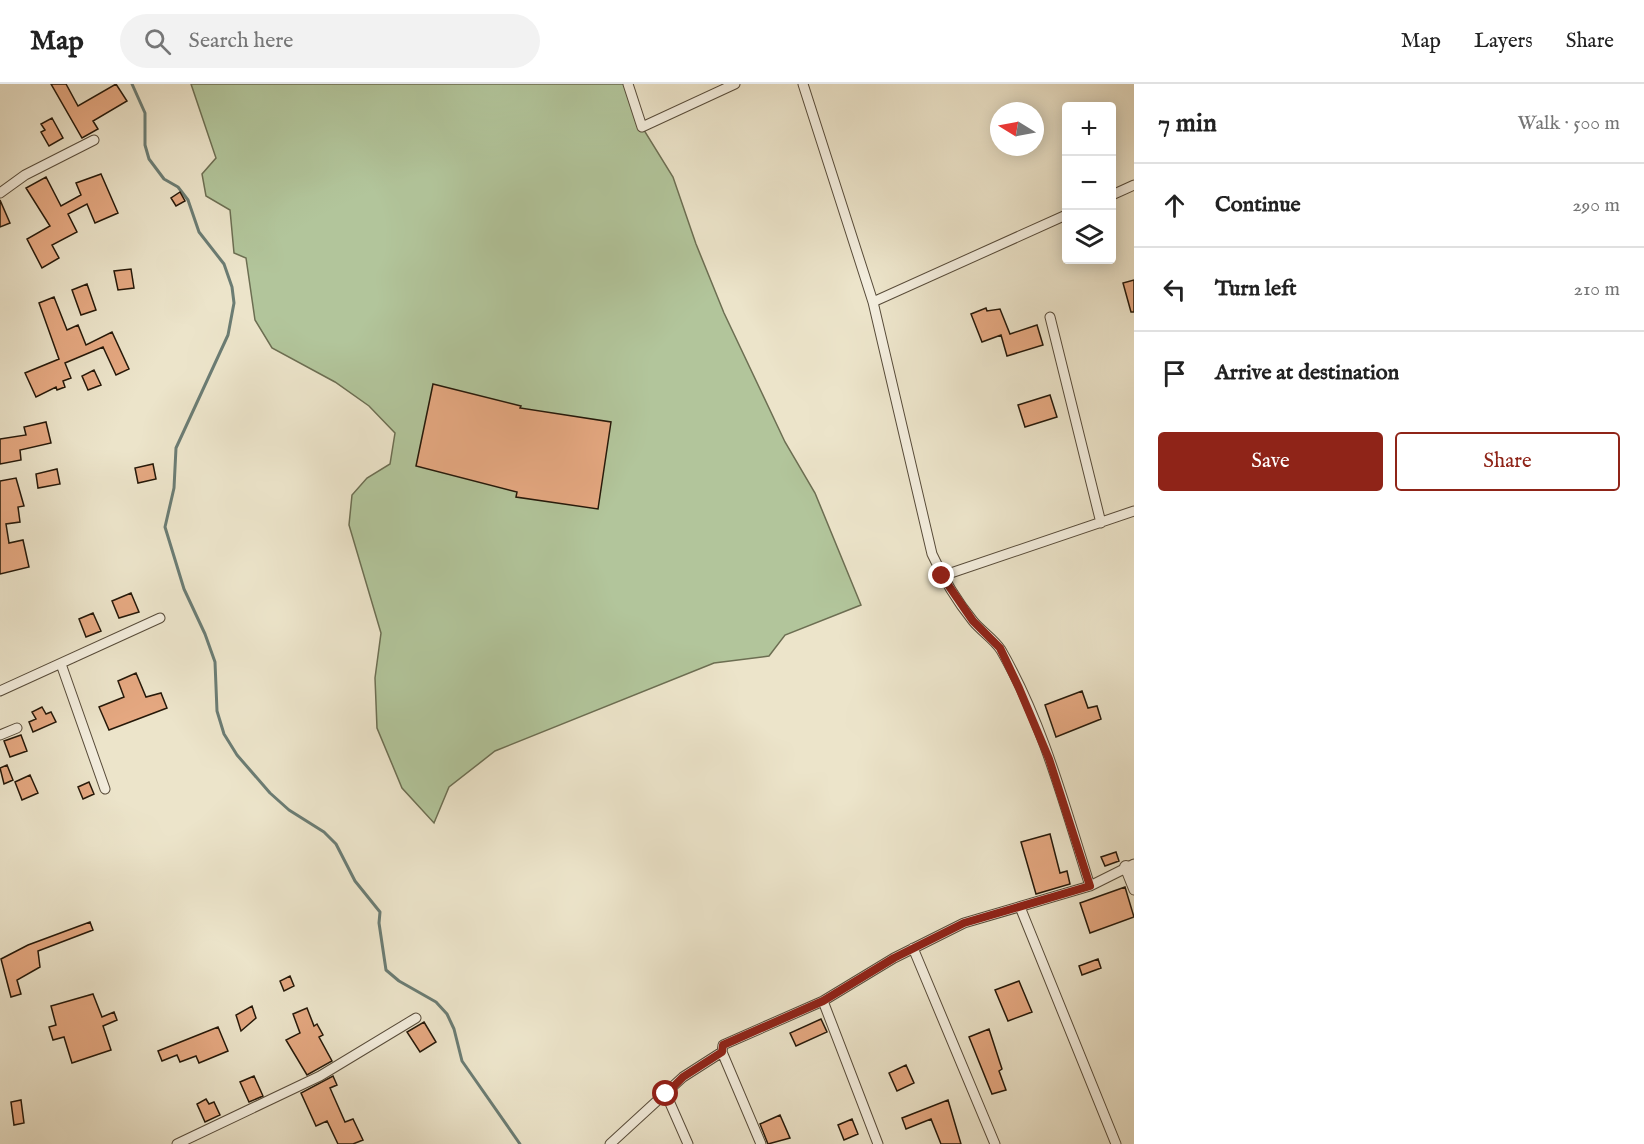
<!DOCTYPE html>
<meta charset="utf-8">
<style>
:root{--surface:#fff;--page:#f2f2f2;--text:#222;--muted:#767676;--line:#e0e0e0;--accent:#8f2418}
body{margin:0;font-family:"IM FELL English",serif;background:var(--page);color:var(--text)}
.controls{position:absolute;right:18px;top:18px;display:grid;overflow:hidden;border-radius:6px;box-shadow:0 3px 15px #0003}
.controls button{width:54px;height:54px;display:grid;place-items:center;padding:0;border:0;border-bottom:2px solid var(--line);background:var(--surface);color:var(--text);font:30px sans-serif}
.compass{position:absolute;left:990px;top:18px;width:54px;height:54px;border-radius:50%;background:var(--surface);box-shadow:0 3px 15px #0003;rotate:280deg}
.stop{position:absolute;width:18px;height:18px;margin:-14px;border:4px solid #8f2418;border-radius:50%;background:#fff}
.stop.end{background:#8f2418;border-color:#fff;box-shadow:0 2px 6px #0008}
.list{margin:0;padding:0;list-style:none}
h2{display:flex;justify-content:space-between;align-items:center;height:78px;margin:0;padding:0 24px;font-size:26px}
h2 small{font-size:20px;font-weight:400;color:var(--muted)}
.list li{display:grid;grid-template-columns:39px 1fr auto;gap:18px;align-items:center;box-sizing:border-box;height:84px;padding:0 24px;border-top:2px solid var(--line)}
.list b{display:block;font-size:22px;white-space:nowrap}
.list em{font-size:20px;font-style:normal;color:var(--muted)}
.actions{display:flex;gap:12px;padding:18px 24px}
.actions a{flex:1;padding:14px 0;border:2px solid var(--accent);border-radius:6px;text-align:center;font-size:21px;color:var(--accent)}
.actions .main{background:var(--accent);color:#fff}
.icon{flex:none;width:33px;height:33px;fill:none;stroke:currentColor;stroke-width:2;stroke-linecap:round;stroke-linejoin:round}
.map{position:relative;flex:none;width:1134px;height:1060px;overflow:hidden}
header{display:flex;align-items:center;gap:36px;box-sizing:border-box;height:84px;padding:0 30px;background:var(--surface);border-bottom:2px solid var(--line)}
header strong{font-size:28px}
nav{display:flex;gap:33px;margin-inline-start:auto;font-size:21px}
.search{width:420px;height:54px;background:var(--page);display:flex;align-items:center;gap:15px;box-sizing:border-box;padding:0 21px;border-radius:33px;color:var(--muted);font-size:22px}
main{display:flex}
aside{flex:1;background:var(--surface)}
.map>svg:first-child{display:block}
.green{fill:#b2c59b;stroke:#6c6e52;stroke-width:1.5}
.lines{fill:none;stroke-linecap:round;stroke-linejoin:round}
.stream{stroke:#6b7c73;stroke-width:3}
.building{fill:#e5a881;stroke:#251809;stroke-width:1.5}
.minor-casing{stroke:#574b39;stroke-width:11}
.tertiary-casing{stroke:#574b39;stroke-width:14}
.minor{stroke:#f3eddd;stroke-width:9}
.tertiary{stroke:#f3eddd;stroke-width:12}
.route{stroke:#8f2418;stroke-width:8}
</style>
<header>
<strong>Map</strong>
<div class="search"><svg class="icon" aria-label="search" viewBox="0 0 24 24"><circle cx="10" cy="10" r="6"/><path d="M15 15l6 6"/></svg>Search here</div>
<nav><a>Map</a><a>Layers</a><a>Share</a></nav>
</header>
<main>
<div class="map">
<svg width="1134" height="1060" viewBox="0 0 1134 1060">
<rect width="100%" height="100%" fill="#ece4ca"/>
<filter id="stains"><feTurbulence type="fractalNoise" baseFrequency=".00333" numOctaves="4"/><feColorMatrix values="0 0 0 0 .2 0 0 0 0 .09 0 0 0 0 .02 0 0 0 .5 -.17"/></filter>
<radialGradient id="worn" r=".72"><stop offset=".6" stop-color="#630" stop-opacity="0"/><stop offset="1" stop-color="#630" stop-opacity=".3"/></radialGradient>
<path class="green" d="M191,0H628L642,43L673,93L696,160L724,229L785,358L815,409L861,521L785,551L769,572L714,579L495,667L449,703L434,739L402,704L377,644L375,594L381,549L349,441L352,411L367,394L390,380L395,349L369,322L335,298L272,264L255,236L246,174L234,169L230,126L206,112L202,90L216,74Z"/>
<g class="lines">
<path class="stream" d="M132,0L145,29V61L149,75L164,95L178,103L188,116L199,148L224,180L232,203L234,219L228,251L176,364L174,404L165,443L184,505L205,550L215,578L217,627L224,650L237,671L270,709L289,726L324,748L336,760L355,797L380,828L379,839L386,886L399,897L436,918L447,930L454,945L462,977L520,1060"/>
</g>
<path class="building" d="M51,0H66L78,22L116,0L127,17L93,37L98,45L82,54Z
M52,34L63,54L49,62L41,48L45,46L41,40Z
M101,90L118,129L95,139L87,120L68,130L77,148L52,161L59,174L42,184L27,155L50,142L26,104L46,93L61,122L81,111L76,99Z
M180,108L185,117L176,122L171,114Z
M0,116L10,139L0,143Z
M131,185L134,204L118,206L114,187Z
M1134,196V228H1131L1123,199Z
M87,200L96,226L81,231L72,206Z
M54,213L67,246L78,241L86,261L112,248L129,285L116,291L103,263L65,279L71,294L63,297L65,303L57,306L56,303L36,313L25,289L59,275L39,219Z
M986,224L987,227L1000,225L1010,250L1037,241L1043,261L1007,272L1001,251L982,258L971,230Z
M94,286L101,301L88,306L82,292Z
M433,300L521,322L520,324L611,338L598,425L516,413L517,408L416,382Z
M1050,311L1057,333L1025,343L1018,321Z
M46,338L51,359L20,366L21,376L0,380V355L26,351L24,343Z
M153,380L156,395L138,399L135,384Z
M57,385L60,400L38,404L36,390Z
M16,394L24,422L18,423L20,438L6,440L9,459L23,456L29,483L0,490V397Z
M131,509L139,528L119,534L112,517Z
M93,529L101,547L86,553L79,535Z
M136,589L146,613L161,609L167,624L109,646L99,623L124,613L118,597Z
M1082,607L1088,624L1097,622L1101,635L1056,653L1045,621Z
M42,623L46,630L51,628L56,638L33,648L29,638L36,635L32,628Z
M21,651L27,667L10,673L4,657Z
M7,681L13,696L4,700L0,684Z
M30,691L38,709L22,716L15,698Z
M89,698L94,710L83,715L78,703Z
M1050,750L1060,789L1067,787L1070,800L1036,810L1021,758Z
M1116,768L1119,777L1105,782L1101,773Z
M1125,803L1134,833L1090,849L1080,819Z
M90,838L93,846L38,867L40,883L17,896L21,910L11,913L1,875L28,861Z
M1098,875L1101,884L1082,891L1079,882Z
M290,892L294,902L284,907L280,897Z
M1019,897L1032,928L1008,937L995,906Z
M93,910L102,933L114,928L117,936L103,942L111,966L72,979L64,953L53,956L49,943L56,941L51,922Z
M252,922L256,934L241,947L236,931Z
M307,924L314,942L317,940L323,951L319,953L332,977L307,991L286,956L300,949L293,930Z
M821,935L827,948L796,962L790,949Z
M424,938L436,958L420,968L407,948Z
M218,943L228,967L199,979L196,972L180,978L177,971L162,977L158,967Z
M989,945L1002,985L999,987L1006,1006L992,1010L969,953Z
M906,981L914,999L897,1007L889,989Z
M254,992L263,1012L249,1018L240,998Z
M333,992L337,1001L330,1004L345,1038L353,1035L363,1056L353,1060H338L327,1037L316,1042L301,1009Z
M206,1015L209,1020L214,1018L220,1031L205,1038L197,1020Z
M21,1016L24,1039L14,1041L11,1018Z
M948,1016L961,1060H941L931,1035L906,1045L902,1034Z
M780,1031L790,1054L768,1060L760,1040Z
M852,1035L858,1050L844,1056L838,1041Z"/>
<g class="lines">
<defs>
<path id="minor" d="M628,0L642,43L735,0
M803,0L873,218L932,470C943,494 956,516 973,537C981,547 994,555 1001,566C1043,639 1065,723 1090,802
M0,109L25,91L94,56
M1112,111L1134,101
M873,218L1066,131
M1050,233L1101,439
M942,492L1134,427
M61,580L105,705
M0,607L160,534
M0,651L17,644
M1126,786L1134,806
M1020,823L1116,1060
M913,864L995,1060
M823,917L878,1060
M722,968L761,1060
M666,1010L688,1060
M177,1060L320,992L416,934
M610,1060L683,993L722,968L723,961L823,917L894,874L964,839L1090,802L1134,780"/>
<path id="tertiary" d="M1126,783L1134,791"/>
</defs>
<use href="#minor" class="minor-casing"/>
<use href="#tertiary" class="tertiary-casing"/>
<use href="#minor" class="minor"/>
<use href="#tertiary" class="tertiary"/>
</g>
<g class="lines">
<path class="route" d="M666,1010L683,993L722,968L723,961L823,917L894,874L964,839L1090,802L1049,675L1019,604L1000,564L973,537L942,492"/>
</g>
<rect width="100%" height="100%" filter="url(#stains)"/>
<rect width="100%" height="100%" fill="url(#worn)"/>
</svg>
<div class="controls">
<button>+</button>
<button>−</button>
<button><svg class="icon" aria-label="layers" viewBox="0 0 24 24"><path d="M12 4l9 5-9 5-9-5zM3 14l9 5 9-5"/></svg></button>
</div>
<svg class="compass" viewBox="-18 -18 36 36"><path d="M0-13l5 13h-10z" fill="#e53935"/><path d="M0 13l5-13h-10z" fill="#767676"/></svg>
<div class="stop" style="left:666px;top:1010px"></div>
<div class="stop end" style="left:942px;top:492px"></div>
</div>
<aside>
<h2>7 min<small>Walk · 500 m</small></h2>
<ul class="list">
<li><svg class="icon" aria-label="ahead" viewBox="0 0 24 24"><path d="M12 20V5M6 11l6-6 6 6"/></svg><div><b>Continue</b></div><em>290 m</em></li>
<li><svg class="icon" aria-label="left" viewBox="0 0 24 24"><path d="M17 20v-9H6M10 6l-5 5 5 5"/></svg><div><b>Turn left</b></div><em>210 m</em></li>
<li><svg class="icon" aria-label="arrive" viewBox="0 0 24 24"><path d="M6 21V4h12l-3 4 3 4H6"/></svg><div><b>Arrive at destination</b></div></li>
</ul>
<div class="actions"><a class="main">Save</a><a>Share</a></div>
</aside>
</main>
